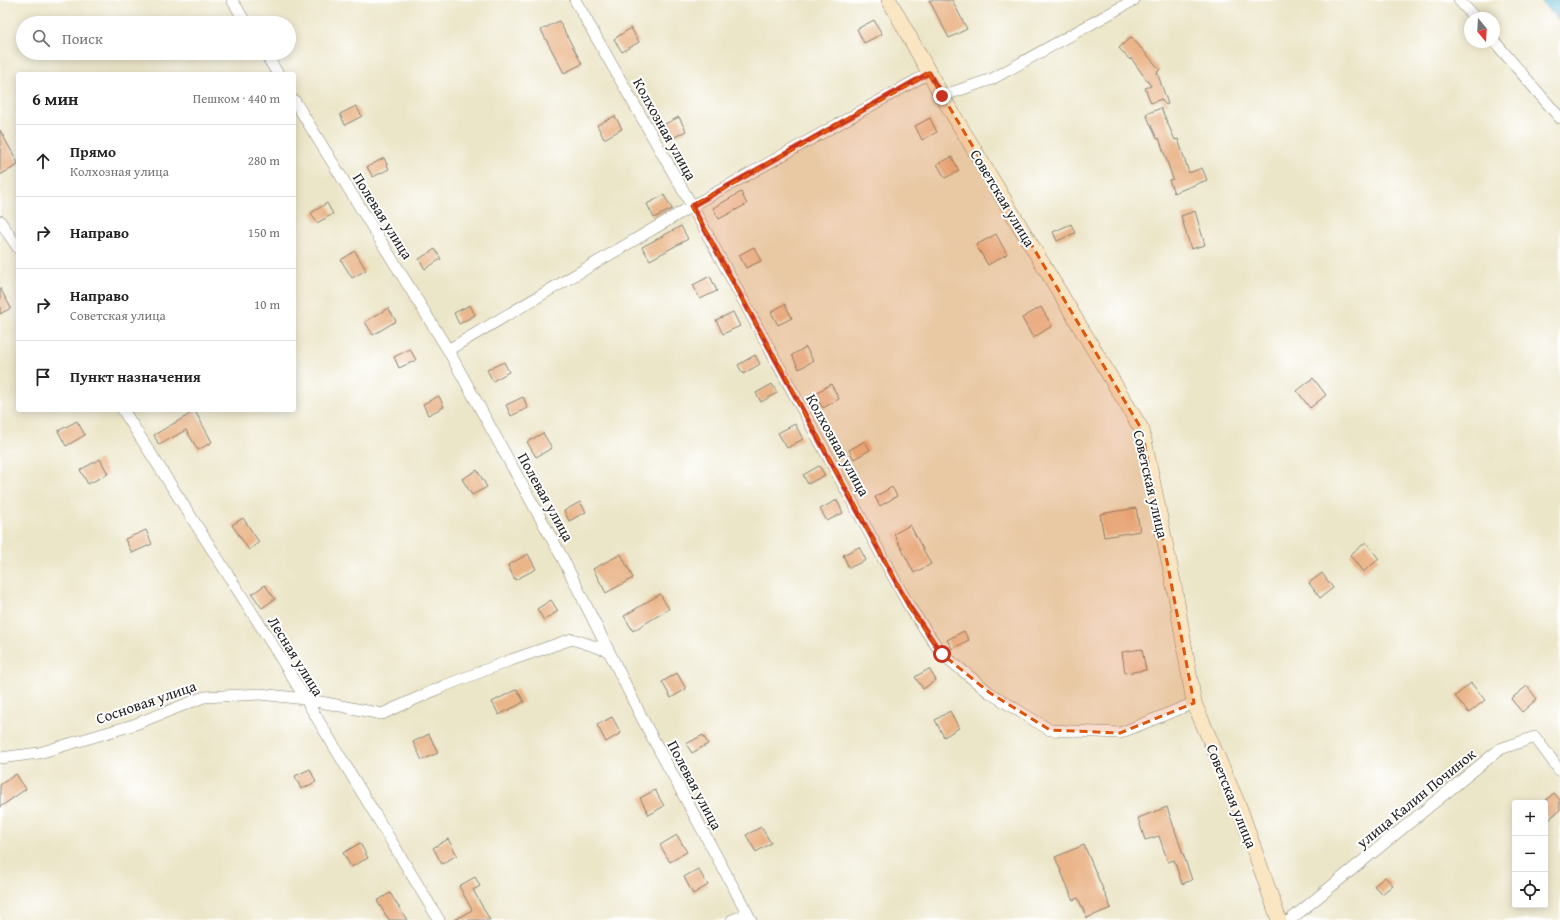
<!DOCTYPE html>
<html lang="ru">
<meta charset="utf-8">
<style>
:root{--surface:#fff;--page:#f6f6f6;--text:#222;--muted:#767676;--line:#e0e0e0}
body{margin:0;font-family:"Gentium Book Plus",serif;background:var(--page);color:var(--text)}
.controls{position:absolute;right:12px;bottom:12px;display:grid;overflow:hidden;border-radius:4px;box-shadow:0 2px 10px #0003}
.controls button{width:36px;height:36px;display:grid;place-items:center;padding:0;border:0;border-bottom:1px solid var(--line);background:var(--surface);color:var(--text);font:20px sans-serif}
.compass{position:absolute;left:1464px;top:12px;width:36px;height:36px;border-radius:50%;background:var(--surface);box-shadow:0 2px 10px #0003;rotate:162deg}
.stop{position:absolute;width:12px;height:12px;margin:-9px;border:3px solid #c8321e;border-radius:50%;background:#fff}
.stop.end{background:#c8321e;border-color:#fff;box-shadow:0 1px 4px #0008}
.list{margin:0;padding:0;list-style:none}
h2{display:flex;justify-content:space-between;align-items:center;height:52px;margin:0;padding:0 16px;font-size:17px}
h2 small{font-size:13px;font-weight:400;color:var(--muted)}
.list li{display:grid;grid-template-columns:26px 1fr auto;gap:12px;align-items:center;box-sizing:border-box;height:72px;padding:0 16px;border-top:1px solid var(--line)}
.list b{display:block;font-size:15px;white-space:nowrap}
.list p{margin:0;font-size:13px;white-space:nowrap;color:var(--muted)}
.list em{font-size:13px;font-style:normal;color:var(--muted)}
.icon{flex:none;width:22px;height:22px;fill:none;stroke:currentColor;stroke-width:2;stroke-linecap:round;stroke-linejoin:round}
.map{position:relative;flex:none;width:1560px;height:920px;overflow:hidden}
.search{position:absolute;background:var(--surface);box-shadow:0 2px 10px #0003;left:16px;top:16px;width:280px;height:44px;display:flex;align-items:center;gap:10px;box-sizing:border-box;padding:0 14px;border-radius:22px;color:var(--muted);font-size:15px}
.panel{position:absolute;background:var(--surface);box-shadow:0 2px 10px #0003;left:16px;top:72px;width:280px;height:340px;border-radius:4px}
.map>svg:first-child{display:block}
.water{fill:url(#water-ripples);stroke:#3a6a79}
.building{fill:#eab589}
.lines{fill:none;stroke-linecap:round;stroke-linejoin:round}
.street-casing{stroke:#848172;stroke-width:12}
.secondary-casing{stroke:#848172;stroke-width:16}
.street{stroke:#fff;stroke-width:11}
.secondary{stroke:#fbe6c3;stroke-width:15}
.route{stroke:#c8321e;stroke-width:5}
.marked{fill:#de560d;fill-opacity:0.2;stroke:#de560d;stroke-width:3;stroke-dasharray:8 5;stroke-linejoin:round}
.labels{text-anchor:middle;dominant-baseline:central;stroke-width:4;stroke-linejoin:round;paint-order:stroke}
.street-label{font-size:15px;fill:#1c1c1c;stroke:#fff}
</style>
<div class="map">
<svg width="1560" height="920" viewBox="0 0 1560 920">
<defs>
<pattern id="water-ripples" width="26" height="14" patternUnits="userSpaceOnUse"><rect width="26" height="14" fill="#57b7d6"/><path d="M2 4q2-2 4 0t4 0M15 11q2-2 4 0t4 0" fill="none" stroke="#4794ad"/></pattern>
</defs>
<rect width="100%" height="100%" fill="#fff"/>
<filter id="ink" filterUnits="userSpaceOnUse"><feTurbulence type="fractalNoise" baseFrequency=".025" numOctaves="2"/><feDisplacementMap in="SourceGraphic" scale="8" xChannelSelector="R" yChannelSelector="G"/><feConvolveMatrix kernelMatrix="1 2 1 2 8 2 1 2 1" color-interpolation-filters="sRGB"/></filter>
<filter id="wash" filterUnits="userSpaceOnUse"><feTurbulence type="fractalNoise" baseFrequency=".012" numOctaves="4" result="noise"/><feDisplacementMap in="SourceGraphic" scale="16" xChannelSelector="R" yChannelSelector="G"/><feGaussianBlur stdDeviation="0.9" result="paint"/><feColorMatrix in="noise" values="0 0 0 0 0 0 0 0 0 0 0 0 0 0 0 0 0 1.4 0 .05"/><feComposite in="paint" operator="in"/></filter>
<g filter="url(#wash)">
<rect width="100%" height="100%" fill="#ece6c9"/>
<path class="water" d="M1540,0H1560V22Z"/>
<g id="blocks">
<path class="building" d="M929,0H952L967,29L949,38Z
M874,20L882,34L864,43L857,29Z
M559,21L582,64L564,73L541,30Z
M631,28L639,42L622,52L614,39Z
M1131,37L1150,58L1160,70L1157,72L1168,104L1166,105L1161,99L1151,103L1145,88L1151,86L1131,58L1130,60L1119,48Z
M356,106L362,116L345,125L340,114Z
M1161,108L1175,140L1178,139L1189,173L1202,168L1207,180L1174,193L1169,180L1173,179L1159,138L1157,139L1146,114Z
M615,116L622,129L604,139L597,125Z
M679,117L686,131L669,140L661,126Z
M930,118L937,132L922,140L915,126Z
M0,130L18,163V165L0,175Z
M952,157L959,171L945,178L937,164Z
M384,158L389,169L373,177L367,167Z
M741,192L747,204L719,219L713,208Z
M664,195L672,209L654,218L647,204Z
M327,203L333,214L317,223L311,213Z
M1195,211L1205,245L1191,249L1181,216Z
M1071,224L1075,233L1057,241L1053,232Z
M681,226L688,239L650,260L642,247Z
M996,234L1007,254L988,265L976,245Z
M754,247L761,261L746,268L739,255Z
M435,249L441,259L425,269L419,259Z
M355,251L366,270L352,278L341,260Z
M710,276L717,291L700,299L693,285Z
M0,288L11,308L0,314Z
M785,304L792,318L778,325L771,312Z
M470,305L475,315L459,324L454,313Z
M1041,307L1052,326L1033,338L1022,318Z
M388,308L396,321L373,335L365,322Z
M733,312L740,326L723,334L716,320Z
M806,347L813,361L799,369L792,355Z
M410,349L416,360L399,368L394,357Z
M755,355L760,364L743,374L738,365Z
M504,362L509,372L493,381L487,370Z
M1313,378L1326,395L1310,408L1297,391Z
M772,384L777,393L761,402L756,393Z
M831,384L839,399L823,408L814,394Z
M439,396L444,407L428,415L423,404Z
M523,397L528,408L511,416L506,405Z
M195,411L212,442L198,450L186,430L159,445L154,435Z
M77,421L85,435L66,446L58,431Z
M795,424L803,439L787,448L778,433Z
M543,433L552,448L536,457L527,442Z
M865,441L870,450L854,459L849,450Z
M100,459L108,474L88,484L80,470Z
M819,466L825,475L808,484L803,475Z
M477,470L487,487L472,495L462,479Z
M892,487L897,496L880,506L875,497Z
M837,500L843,513L827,521L820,509Z
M580,502L586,512L569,521L564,511Z
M1136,508L1140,531L1104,537L1100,514Z
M243,518L259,542L249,550L232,525Z
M910,525L931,564L914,573L894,534Z
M146,530L152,544L132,553L125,539Z
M1366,542L1379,559L1363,572L1350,555Z
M859,547L866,560L849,568L843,555Z
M528,554L536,569L515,580L508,565Z
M621,554L633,578L606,593L593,569Z
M1322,573L1333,588L1320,598L1309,583Z
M265,585L275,599L262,608L252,594Z
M660,594L669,609L633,631L624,616Z
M551,600L558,611L544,620L537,609Z
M964,631L969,640L952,649L947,640Z
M1142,649L1146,670L1125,673L1122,652Z
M929,669L936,680L923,689L915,677Z
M677,673L686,689L671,698L662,682Z
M1471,683L1485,700L1469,713L1455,696Z
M1527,686L1537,699L1522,712L1511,699Z
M517,689L524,702L499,715L492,702Z
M950,711L959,728L944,737L935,720Z
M612,717L621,733L606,742L597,725Z
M429,734L438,753L422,760L413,742Z
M703,735L708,744L692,753L686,744Z
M310,769L316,782L301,789L295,776Z
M16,774L26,789L0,807V785Z
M655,790L664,806L649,815L640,798Z
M1554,793L1560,800V810L1549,819L1545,814V801Z
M1167,807L1192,880L1182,884L1174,860L1168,862L1159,836L1145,840L1138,818Z
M761,827L771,843L756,852L746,835Z
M677,835L687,852L670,862L660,845Z
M448,839L457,855L442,864L433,848Z
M360,843L368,858L351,867L343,853Z
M1084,845L1111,908L1087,918L1078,898L1073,900L1055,857Z
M698,869L708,885L693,894L684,877Z
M475,877L480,886L473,890L490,920H454L472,910L459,886Z
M1385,877L1393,885L1382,894L1374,886Z
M390,893L407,920H389L377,901Z"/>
</g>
</g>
<g filter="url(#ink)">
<use href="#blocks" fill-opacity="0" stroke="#848172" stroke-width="1"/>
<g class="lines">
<defs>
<path id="street" d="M232,0L246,23
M575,0L692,206L909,606L942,654L990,693L1050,730L1120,733L1194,703
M1459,0L1475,18
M1494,41L1560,118
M265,53L278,74
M942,96L992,79L1134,0
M294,100L448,350L563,559L644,722L751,920
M0,221L18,248
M448,350L692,206L929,73
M123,410L274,647L439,920
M0,758L39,753L133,725L204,697L260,694L305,699L382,714L444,686L511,660L572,639L609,651
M732,920L747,914
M1290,920L1500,749L1535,737L1560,771"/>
<path id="secondary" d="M889,0L942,96L1142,430L1175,591L1194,703L1240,809L1279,920"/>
</defs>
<use href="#street" class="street-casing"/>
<use href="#secondary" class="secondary-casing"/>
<use href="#street" class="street"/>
<use href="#secondary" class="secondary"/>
</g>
</g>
<g class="lines" filter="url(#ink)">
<path class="route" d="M942,654L909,606L692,206L929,73L942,96"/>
</g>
<path class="marked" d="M929,73L1142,430L1194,703L1120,733L1050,730L990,693L942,654L909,606L692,206Z"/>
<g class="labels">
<g class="street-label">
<text transform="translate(665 129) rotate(61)">Колхозная улица</text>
<text transform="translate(1003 198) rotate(59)">Советская улица</text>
<text transform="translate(383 216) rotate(58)">Полевая улица</text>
<text transform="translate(838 445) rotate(61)">Колхозная улица</text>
<text transform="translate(1151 484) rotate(77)">Советская улица</text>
<text transform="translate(546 497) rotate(61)">Полевая улица</text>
<text transform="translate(296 656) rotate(58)">Лесная улица</text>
<text transform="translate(146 702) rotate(-19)">Сосновая улица</text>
<text transform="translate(695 785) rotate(62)">Полевая улица</text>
<text transform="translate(1232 796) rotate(68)">Советская улица</text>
<text transform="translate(1416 798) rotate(-39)">улица Калин Починок</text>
</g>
</g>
</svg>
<div class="controls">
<button>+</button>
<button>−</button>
<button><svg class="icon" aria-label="locate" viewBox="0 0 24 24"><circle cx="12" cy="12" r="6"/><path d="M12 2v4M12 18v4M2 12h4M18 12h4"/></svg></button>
</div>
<svg class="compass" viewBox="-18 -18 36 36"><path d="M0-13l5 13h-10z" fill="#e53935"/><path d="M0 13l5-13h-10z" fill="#767676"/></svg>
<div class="stop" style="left:942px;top:654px"></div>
<div class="stop end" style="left:942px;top:96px"></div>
<div class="search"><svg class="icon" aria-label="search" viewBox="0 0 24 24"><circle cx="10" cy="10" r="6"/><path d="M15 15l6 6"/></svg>Поиск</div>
<section class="panel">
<h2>6 мин<small>Пешком · 440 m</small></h2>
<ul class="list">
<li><svg class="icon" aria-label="ahead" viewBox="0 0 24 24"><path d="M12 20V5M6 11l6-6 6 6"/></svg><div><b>Прямо</b><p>Колхозная улица</p></div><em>280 m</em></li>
<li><svg class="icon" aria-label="right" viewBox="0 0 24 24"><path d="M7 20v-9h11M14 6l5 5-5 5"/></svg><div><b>Направо</b></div><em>150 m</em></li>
<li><svg class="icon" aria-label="right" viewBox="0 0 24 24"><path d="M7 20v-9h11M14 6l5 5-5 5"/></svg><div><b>Направо</b><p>Советская улица</p></div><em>10 m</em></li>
<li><svg class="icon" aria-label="arrive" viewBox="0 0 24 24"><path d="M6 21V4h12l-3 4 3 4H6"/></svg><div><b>Пункт назначения</b></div></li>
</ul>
</section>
</div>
